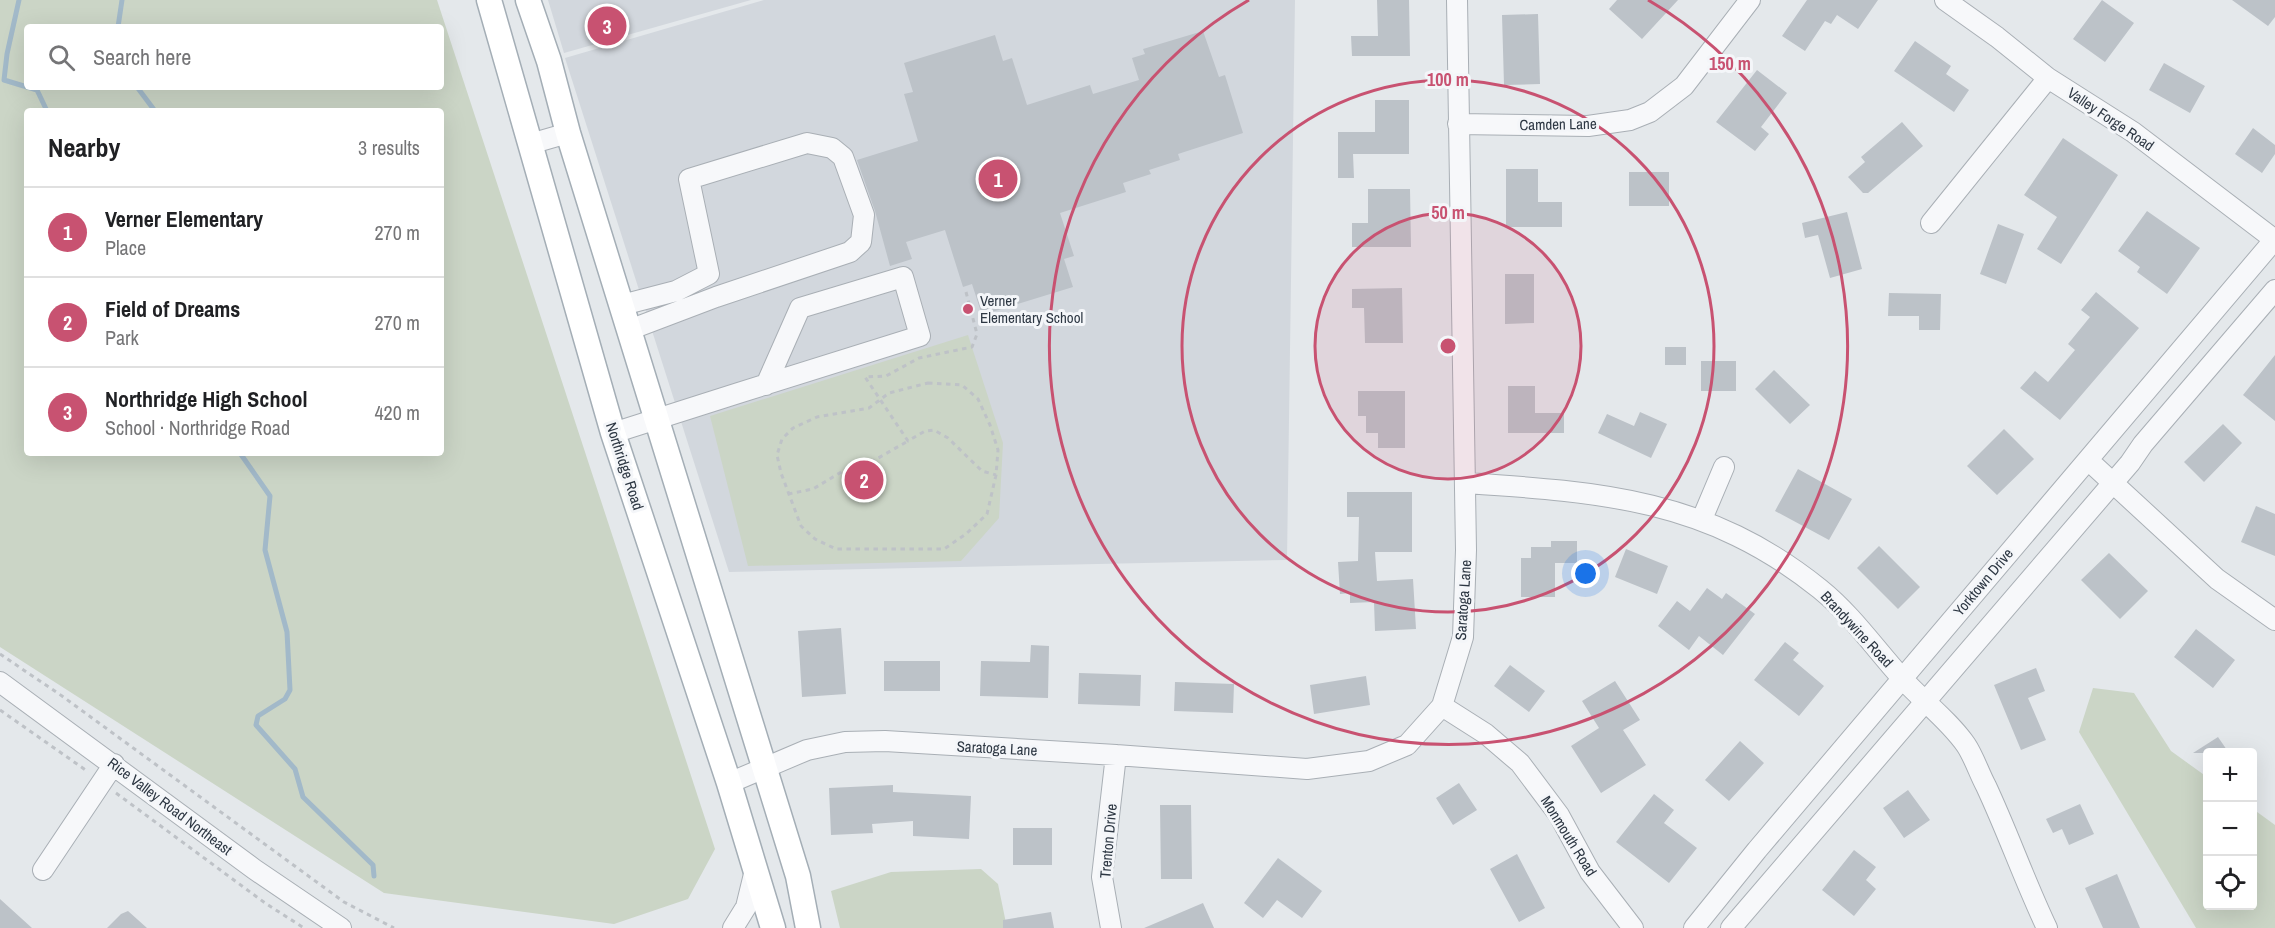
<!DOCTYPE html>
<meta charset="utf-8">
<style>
:root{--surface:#fff;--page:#f2f2f2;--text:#202124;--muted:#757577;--line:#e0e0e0;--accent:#c85271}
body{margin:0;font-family:"Archivo Narrow",sans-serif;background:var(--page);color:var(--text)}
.controls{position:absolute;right:18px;bottom:18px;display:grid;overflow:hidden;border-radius:6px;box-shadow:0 6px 24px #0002}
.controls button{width:54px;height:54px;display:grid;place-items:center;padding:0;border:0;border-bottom:2px solid var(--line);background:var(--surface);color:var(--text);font:30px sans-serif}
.you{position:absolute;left:1586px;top:574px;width:21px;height:21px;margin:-15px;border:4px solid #fff;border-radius:50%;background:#1a73e8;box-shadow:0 0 0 9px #1a73e833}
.badge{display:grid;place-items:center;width:39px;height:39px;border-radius:50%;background:var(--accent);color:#fff;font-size:20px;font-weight:700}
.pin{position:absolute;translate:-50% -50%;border:3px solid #fff;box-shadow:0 2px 6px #0006}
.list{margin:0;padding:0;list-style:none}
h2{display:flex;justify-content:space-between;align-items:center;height:78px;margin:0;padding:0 24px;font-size:26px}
h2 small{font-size:20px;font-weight:400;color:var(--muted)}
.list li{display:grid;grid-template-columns:39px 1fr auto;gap:18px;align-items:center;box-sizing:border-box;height:90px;padding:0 24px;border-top:2px solid var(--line)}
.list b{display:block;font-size:22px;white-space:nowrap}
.list p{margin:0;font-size:20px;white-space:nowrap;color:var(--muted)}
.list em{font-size:20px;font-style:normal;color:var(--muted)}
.icon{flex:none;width:33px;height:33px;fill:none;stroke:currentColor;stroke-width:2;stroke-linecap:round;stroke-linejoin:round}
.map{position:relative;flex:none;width:2275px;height:928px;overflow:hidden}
.search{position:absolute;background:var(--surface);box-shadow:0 6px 24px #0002;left:24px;top:24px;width:420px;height:66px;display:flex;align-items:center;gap:15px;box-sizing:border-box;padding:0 21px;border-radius:6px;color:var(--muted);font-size:22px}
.panel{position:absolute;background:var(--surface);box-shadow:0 6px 24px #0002;left:24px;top:108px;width:420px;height:348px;border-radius:6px}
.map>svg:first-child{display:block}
.built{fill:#d2d7dd}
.green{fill:#cbd5c6;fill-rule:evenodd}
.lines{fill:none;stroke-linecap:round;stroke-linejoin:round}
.stream{stroke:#a2b9c9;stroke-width:5}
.building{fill:#bcc2c8}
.minor-casing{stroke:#a9afb5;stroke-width:22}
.major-casing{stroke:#a4aeb6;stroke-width:27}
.path{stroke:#bec2c7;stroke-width:3;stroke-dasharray:4.5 4.5;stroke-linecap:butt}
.minor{stroke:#f7f8fa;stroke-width:20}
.major{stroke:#fff;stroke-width:24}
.ring{fill:none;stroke:#c85271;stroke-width:3}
.poi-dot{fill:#c85271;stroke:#f4f6f9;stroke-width:2}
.labels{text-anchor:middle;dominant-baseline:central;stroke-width:6;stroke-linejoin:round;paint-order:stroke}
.street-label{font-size:15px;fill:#2d3743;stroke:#f4f6f9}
.poi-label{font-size:15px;fill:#2d3743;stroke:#f4f6f9;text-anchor:start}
.centre{fill:#c85271;stroke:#f4f6f9;stroke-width:3}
.ring-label{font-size:18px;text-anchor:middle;font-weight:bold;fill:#c85271;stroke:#f4f6f9;stroke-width:6;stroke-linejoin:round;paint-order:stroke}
</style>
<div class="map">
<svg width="2275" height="928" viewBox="0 0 2275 928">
<rect width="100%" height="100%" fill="#e4e8eb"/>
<path class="built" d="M548,0H751L564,53Z
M764,0H1295L1287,560L729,572L565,58Z"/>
<path class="green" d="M0,0H437L715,849L688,899L614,924L384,893L0,647ZM27,27H441V87H27ZM27,111H441V453H27Z
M968,335L1003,443L999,518L961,561L748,566L710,416Z
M2093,688L2134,693L2171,751L2207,777L2208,906H2252L2253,809L2275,825V928H2196L2079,732Z
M981,869L998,884L1007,928H840L831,891L891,872Z"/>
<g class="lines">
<path class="stream" d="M19,0L7,54L4,80L37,90L47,111
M118,27L122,0
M137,87L155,111
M240,453L270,496L265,550L287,632L290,690L285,699L258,716L256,725L295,769L303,797L373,865L374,876"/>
</g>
<path class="building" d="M1377,0H1409L1410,56H1352L1351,36H1378Z
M1617,0H1678L1642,39L1609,9Z
M1807,0H1878L1858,29L1837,15L1831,24L1825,21L1805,51L1782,36Z
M2102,0L2134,23L2105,62L2073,39Z
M2232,0H2275V17L2268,26Z
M1538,14L1540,84L1504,85L1502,15Z
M1203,31L1219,77L1225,75L1243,133L1178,154L1180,160L1149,170L1151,174L1123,183L1126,192L1060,213L1074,256L1064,259L1073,287L982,315L972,284L963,287L945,230L906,242L912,259L890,266L875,211L857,160L918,141L904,94L913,92L904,63L995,35L1003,61L1012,58L1027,105L1090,85L1093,94L1139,80L1132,58L1145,54L1143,49Z
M1915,41L1951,66L1946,74L1969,90L1954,112L1894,71Z
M2164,63L2205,86L2190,113L2149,90Z
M1757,70L1787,93L1761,127L1769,134L1755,151L1716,122Z
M1375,100H1409V154H1353L1354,178H1338V132H1375Z
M1902,122L1923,146L1868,193H1863L1848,177L1865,162L1861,157Z
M2253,128L2275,145V154L2262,173L2235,154Z
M2063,138L2118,175L2061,264L2037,249L2057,217L2024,195Z
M1506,169H1538V202H1562V227H1506Z
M1629,172H1669V206H1629Z
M1368,189H1410L1411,247H1352V223H1368Z
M2147,211L2200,248L2167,294L2137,272L2140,267L2118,251Z
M1847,212L1862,269L1830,278L1818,235L1805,238L1802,223Z
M1998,224L2024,234L2006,284L1980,274Z
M1505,274H1534V323L1505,324Z
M1402,288L1403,343H1365L1364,308H1352V289Z
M2096,292L2139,328L2060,420L2020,388L2035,371L2048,382L2075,350L2068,344L2090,317L2081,310Z
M1889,293L1941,294L1940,330H1919V316H1888Z
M1665,347H1686V365H1665Z
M2275,355V421L2243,395Z
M1701,361H1736V391H1701Z
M1774,370L1810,405L1790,424L1755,389Z
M1508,386H1535V413H1564V433H1508Z
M1358,391H1405V448H1378V433H1366V416H1358Z
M1640,412L1667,424L1651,458L1598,433L1607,414L1634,426Z
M2223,424L2242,443L2204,482L2184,462Z
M2004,429L2034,459L1997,495L1967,466Z
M1798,469L1852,499L1829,540L1775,511Z
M1347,492H1412V552H1375L1377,581L1413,579L1416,629L1375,631L1374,602L1350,603V593L1340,594L1338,562L1358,561L1359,517H1347Z
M2256,506L2275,514V556L2241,542Z
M1551,541H1577V563H1555V597H1521V558H1531V547H1551Z
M1879,546L1920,587L1898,609L1857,568Z
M1626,549L1668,566L1657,594L1615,577Z
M2109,553L2148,591L2120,619L2081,580Z
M1707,588L1722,599L1726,593L1755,614L1723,655L1699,636L1689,650L1658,626L1677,601L1690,611Z
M841,628L846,694L802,697L798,631Z
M2196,629L2235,660L2213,688L2174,657Z
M1785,642L1799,653L1793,660L1824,686L1799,716L1754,680Z
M1031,645L1049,646L1048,698L980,696L981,661L1030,662Z
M884,661H940V691H884Z
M1510,665L1545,691L1529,712L1494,686Z
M2036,668L2045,691L2028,698L2046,740L2021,750L1994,685Z
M1079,673L1141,675L1140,706L1078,704Z
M1366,676L1370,705L1314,714L1310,685Z
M1615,681L1640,720L1623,730L1646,765L1601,793L1571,746L1599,728L1582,701Z
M1175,682L1234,684L1233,713L1174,711Z
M2218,737L2229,753H2193Z
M1740,741L1764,763L1729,801L1705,780Z
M1459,783L1477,810L1453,825L1436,798Z
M893,785V792L971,796L969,839L913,836V821L872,824L873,833L831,835L829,788Z
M1908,790L1930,820L1904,838L1883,808Z
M1654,794L1674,810L1664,823L1697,848L1669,883L1616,842Z
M2080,804L2094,834L2069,845L2062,829L2053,833L2046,819Z
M1160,805H1191L1192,879H1161Z
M1013,828H1052V865H1013Z
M1854,850L1876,867L1866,880L1876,889L1854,916L1822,890Z
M1517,854L1545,908L1519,922L1490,869Z
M1278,858L1322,891L1302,918L1277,900L1263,918L1244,903Z
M2117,874L2140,928H2103L2085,888Z
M0,899L32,928H0Z
M1203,903L1214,928H1144Z
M128,911L147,928H107L121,914Z
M1051,912L1054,928H1003V920Z"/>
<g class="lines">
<defs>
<path id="minor" d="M1945,0L1997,37L2048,78L2133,132L2275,240
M1458,124L1588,126L1630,120L1650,112L1684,86L1750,0
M530,144L568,133
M1931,223L2048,78
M622,305L676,291L709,274L689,179L807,143L832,148L843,157L864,215L861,242L850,252L716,297L629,330
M613,433C715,400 818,368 920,336L903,277L800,308L766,385
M2088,460L2217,579L2275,620
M1466,483C1602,492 1708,499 1820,589C1851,614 1874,647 1900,676C1921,700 1948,719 1966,745C1974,757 1979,773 1986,786C2008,833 2025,882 2047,928
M1702,519L1724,467
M0,682L254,869L341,928
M1442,706L1486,734L1520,763L1559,815L1590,872L1633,928
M729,783L807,750L845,742L885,741L1116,755L1307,769L1369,761L1407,745L1442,706L1463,637L1466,550L1457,0
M43,870L114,764
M733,928L746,907L755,870
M1111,928L1102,877L1116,755
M1694,928L1757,850L2275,239
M1731,928L2130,463L2143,444L2275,290"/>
<path id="major" d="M489,0L613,433L729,783L773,928
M528,0L549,61L568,133L798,876L808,928"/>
</defs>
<use href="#minor" class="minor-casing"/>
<use href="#major" class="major-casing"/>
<path class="path" d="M966,292L977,334L972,347L919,358L886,376L865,377L908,441L925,431L934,430L948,438L982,471L996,475
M928,383L962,385L978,399L990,425L998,450L996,475L987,514L966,534L944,549H836L815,539L801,526L781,473L777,455L782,439L793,428L817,417L869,408L889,393Z
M788,494L813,489L848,468L866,465L908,441
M0,654L62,696L344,902L394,928
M0,710L87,771
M116,793L265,903L304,928"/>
<use href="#minor" class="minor"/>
<use href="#major" class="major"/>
</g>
<circle cx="1448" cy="346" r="133" fill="#c85271" fill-opacity=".12"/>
<g class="ring">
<circle cx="1448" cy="346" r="133"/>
<circle cx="1448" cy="346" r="266"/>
<path d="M1648 0A399 399 0 1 1 1249 0"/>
</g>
<circle class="poi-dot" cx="968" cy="309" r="6"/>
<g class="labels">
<g class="street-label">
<text transform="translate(2111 119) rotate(34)">Valley Forge Road</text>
<text transform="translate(1558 124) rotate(-1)">Camden Lane</text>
<text transform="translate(625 466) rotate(72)">Northridge Road</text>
<text transform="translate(1983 582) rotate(-50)">Yorktown Drive</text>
<text transform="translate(1463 600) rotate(-86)">Saratoga Lane</text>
<text transform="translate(1857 629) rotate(47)">Brandywine Road</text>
<text transform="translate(997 748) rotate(3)">Saratoga Lane</text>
<text transform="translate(170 806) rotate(37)">Rice Valley Road Northeast</text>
<text transform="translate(1569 836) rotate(58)">Monmouth Road</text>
<text transform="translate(1108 841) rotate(-85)">Trenton Drive</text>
</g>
<g class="poi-label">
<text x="980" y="300">Verner<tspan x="980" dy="17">Elementary School</tspan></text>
</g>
</g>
<circle cx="1448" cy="346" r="9" class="centre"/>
<g class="ring-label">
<text x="1730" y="70">150 m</text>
<text x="1448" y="86">100 m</text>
<text x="1448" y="219">50 m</text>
</g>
</svg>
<div class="controls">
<button>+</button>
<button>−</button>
<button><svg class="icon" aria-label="locate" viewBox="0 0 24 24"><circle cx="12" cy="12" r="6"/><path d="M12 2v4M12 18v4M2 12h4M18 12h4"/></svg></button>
</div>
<div class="you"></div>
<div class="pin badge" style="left:998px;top:179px">1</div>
<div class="pin badge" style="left:864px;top:480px">2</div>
<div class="pin badge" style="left:607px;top:26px">3</div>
<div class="search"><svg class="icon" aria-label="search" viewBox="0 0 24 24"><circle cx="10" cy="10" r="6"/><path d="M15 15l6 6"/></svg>Search here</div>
<section class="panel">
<h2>Nearby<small>3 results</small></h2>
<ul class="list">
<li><span class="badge">1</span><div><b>Verner Elementary</b><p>Place</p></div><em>270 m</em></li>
<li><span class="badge">2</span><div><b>Field of Dreams</b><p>Park</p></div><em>270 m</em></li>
<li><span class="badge">3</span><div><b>Northridge High School</b><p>School · Northridge Road</p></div><em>420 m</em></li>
</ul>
</section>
</div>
